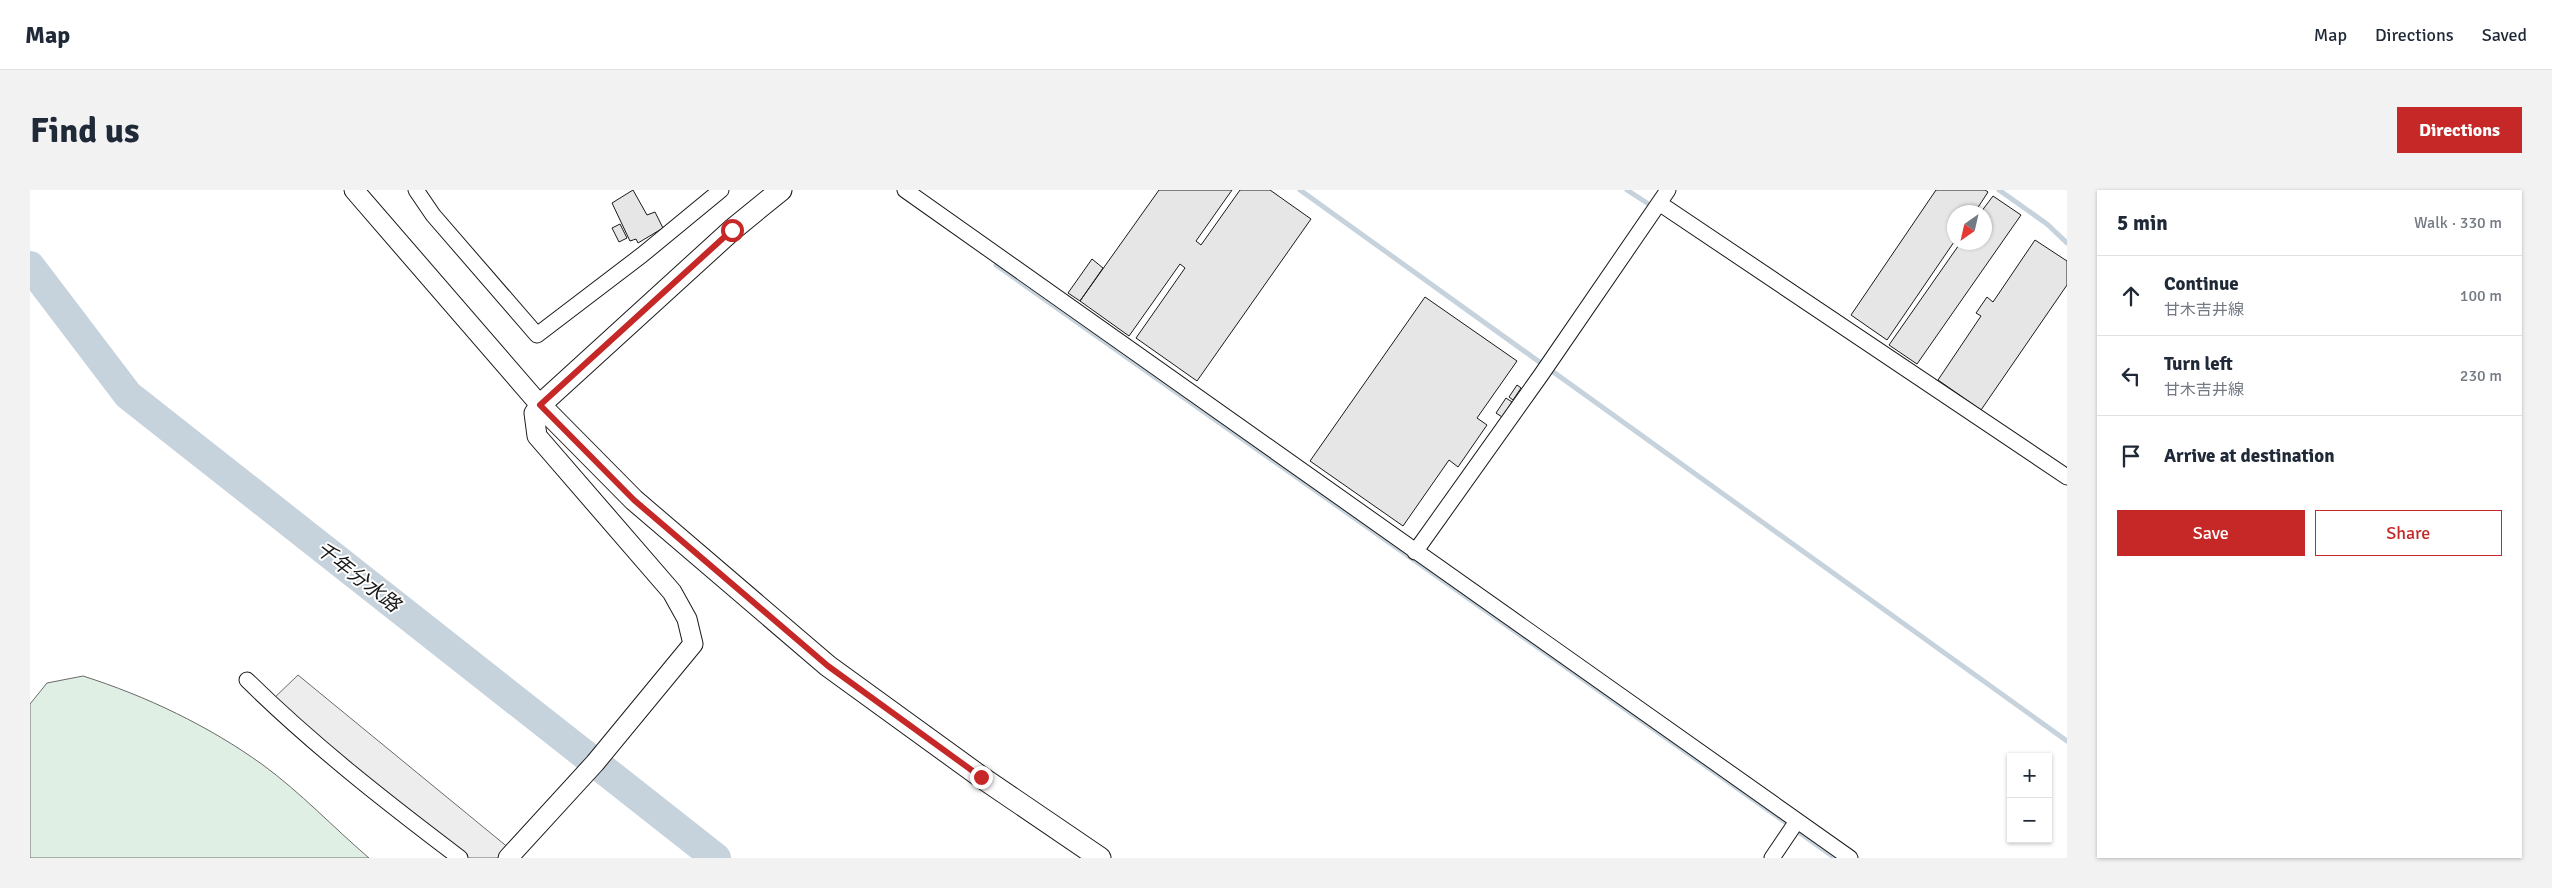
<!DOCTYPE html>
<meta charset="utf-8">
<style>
:root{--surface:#fff;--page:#f2f2f3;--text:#1f2937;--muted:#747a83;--line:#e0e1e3;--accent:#c62828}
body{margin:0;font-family:Signika,"Noto Sans JP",sans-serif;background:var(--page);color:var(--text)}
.controls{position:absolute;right:15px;bottom:15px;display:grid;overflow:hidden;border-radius:0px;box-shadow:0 1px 4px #0004}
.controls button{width:45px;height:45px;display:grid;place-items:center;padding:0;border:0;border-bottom:1px solid var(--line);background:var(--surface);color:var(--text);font:25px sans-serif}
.compass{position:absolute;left:1917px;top:15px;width:45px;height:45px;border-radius:50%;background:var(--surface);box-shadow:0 1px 4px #0004;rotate:214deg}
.stop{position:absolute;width:15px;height:15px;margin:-11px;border:4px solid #c62828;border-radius:50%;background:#fff}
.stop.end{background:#c62828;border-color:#fff;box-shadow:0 1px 5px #0008}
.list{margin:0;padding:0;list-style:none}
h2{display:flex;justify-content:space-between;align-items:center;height:65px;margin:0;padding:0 20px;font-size:21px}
h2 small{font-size:16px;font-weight:400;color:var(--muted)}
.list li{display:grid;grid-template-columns:32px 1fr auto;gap:15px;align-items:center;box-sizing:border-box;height:80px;padding:0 20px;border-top:1px solid var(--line)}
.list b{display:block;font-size:19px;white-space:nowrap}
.list p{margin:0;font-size:16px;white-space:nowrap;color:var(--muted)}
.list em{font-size:16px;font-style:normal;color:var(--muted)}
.actions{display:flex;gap:10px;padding:15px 20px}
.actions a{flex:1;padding:11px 0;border:1px solid var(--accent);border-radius:0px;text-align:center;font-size:18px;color:var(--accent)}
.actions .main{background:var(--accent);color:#fff}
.icon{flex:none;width:28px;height:28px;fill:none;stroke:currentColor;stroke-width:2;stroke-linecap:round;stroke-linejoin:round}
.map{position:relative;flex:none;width:2037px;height:668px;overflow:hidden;border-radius:0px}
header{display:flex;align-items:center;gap:30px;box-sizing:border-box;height:70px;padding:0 25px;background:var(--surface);border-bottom:1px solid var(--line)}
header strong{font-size:24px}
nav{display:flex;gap:28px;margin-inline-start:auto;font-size:18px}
.intro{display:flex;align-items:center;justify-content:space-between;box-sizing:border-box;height:120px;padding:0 30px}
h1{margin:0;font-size:35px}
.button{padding:12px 22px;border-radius:0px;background:var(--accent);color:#fff;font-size:18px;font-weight:700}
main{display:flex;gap:30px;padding:0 30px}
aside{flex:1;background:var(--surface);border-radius:0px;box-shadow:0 1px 4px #0004}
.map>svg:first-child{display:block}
.green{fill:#e0efe3;stroke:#6a6a6a}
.parking{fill:#ededed;stroke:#6a6a6a}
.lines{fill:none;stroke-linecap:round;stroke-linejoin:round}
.stream{stroke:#c6d2dc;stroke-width:5}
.river{stroke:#c6d2dc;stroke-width:30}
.building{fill:#e6e6e6;stroke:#1a1a1a}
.minor-casing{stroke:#1a1a1a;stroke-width:17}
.tertiary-casing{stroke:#1a1a1a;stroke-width:21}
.secondary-casing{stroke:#1a1a1a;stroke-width:23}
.minor{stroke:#fff;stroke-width:15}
.tertiary{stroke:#fff;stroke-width:19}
.secondary{stroke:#fff;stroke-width:21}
.route{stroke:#c62828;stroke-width:6}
.labels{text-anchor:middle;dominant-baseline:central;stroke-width:4;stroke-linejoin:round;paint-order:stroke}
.water-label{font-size:20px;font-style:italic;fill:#1a1a1a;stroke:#fff}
</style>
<header>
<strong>Map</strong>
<nav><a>Map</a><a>Directions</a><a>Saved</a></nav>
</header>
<div class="intro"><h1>Find us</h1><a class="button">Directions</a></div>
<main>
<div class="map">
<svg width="2037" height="668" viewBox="0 0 2037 668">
<rect width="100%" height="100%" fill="#fff"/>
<path class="green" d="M53,486C116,506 179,536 233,575C270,602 304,638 339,668H0V514L17,493Z"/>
<path class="parking" d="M268,485L491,668H432L240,512Z"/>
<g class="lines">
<path class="stream" d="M1270,0L2037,551
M1597,0L1617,13
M1969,0L2017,34L2037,53
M966,75L1755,632
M1770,643L1805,668"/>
<path class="river" d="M0,76L98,205L686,668"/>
</g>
<path class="building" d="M603,0L617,25L625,22L633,38L608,53L606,49L600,51L582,13Z
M1129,0H1202L1166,51L1171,55L1210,0H1240L1281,29L1167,191L1106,148L1155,78L1150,74L1099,146L1050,111Z
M1906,0H1955L1958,2L1945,22H1924V52L1857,150L1821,125Z
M1963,6L1991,25L1887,174L1859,155L1931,52H1954V22H1951Z
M590,34L597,48L589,52L582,38Z
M2005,50L2037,71V95L1951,220L1908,190L1951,126L1946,123L1957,107L1963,112Z
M1062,69L1073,78L1050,111L1038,103Z
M1395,107L1487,171L1447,228L1457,235L1428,277L1419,270L1373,336L1280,271Z
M1487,195L1491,198L1483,210L1479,207Z
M1476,208L1482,212L1472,227L1466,223Z"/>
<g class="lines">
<defs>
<path id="minor" d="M386,0L403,25L507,145L612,65L691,0
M875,0L1820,668
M1629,13L2037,287
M1385,362L1511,185L1638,0
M217,490C283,555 356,612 430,668
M1742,668L1767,631"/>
<path id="tertiary" d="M324,0L510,215L504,223L507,246L642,402L657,429L663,454L565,573L478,668"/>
<path id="secondary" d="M751,0L702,40L510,215L604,310L798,476L951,587L1070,668"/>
</defs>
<use href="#minor" class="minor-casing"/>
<use href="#tertiary" class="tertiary-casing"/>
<use href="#secondary" class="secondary-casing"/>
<use href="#minor" class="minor"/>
<use href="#tertiary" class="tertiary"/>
<use href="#secondary" class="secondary"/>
</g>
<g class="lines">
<path class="route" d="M702,40L510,215L604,310L798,476L951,587"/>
</g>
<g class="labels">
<g class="water-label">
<text transform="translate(328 387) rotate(38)">千年分水路</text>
</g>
</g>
</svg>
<div class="controls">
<button>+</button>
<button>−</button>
</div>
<svg class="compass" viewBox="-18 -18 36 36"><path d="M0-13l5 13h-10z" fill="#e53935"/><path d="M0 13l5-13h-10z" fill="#747a83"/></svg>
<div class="stop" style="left:702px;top:40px"></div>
<div class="stop end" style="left:951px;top:587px"></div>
</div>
<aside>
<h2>5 min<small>Walk · 330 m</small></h2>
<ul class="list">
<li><svg class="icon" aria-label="ahead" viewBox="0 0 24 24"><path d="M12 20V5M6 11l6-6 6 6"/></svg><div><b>Continue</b><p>甘木吉井線</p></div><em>100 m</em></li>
<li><svg class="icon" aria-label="left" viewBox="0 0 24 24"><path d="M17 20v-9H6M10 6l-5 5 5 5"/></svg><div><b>Turn left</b><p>甘木吉井線</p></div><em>230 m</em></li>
<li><svg class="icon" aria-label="arrive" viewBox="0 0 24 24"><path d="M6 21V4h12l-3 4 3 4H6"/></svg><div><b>Arrive at destination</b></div></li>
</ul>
<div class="actions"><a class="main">Save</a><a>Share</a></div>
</aside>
</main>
